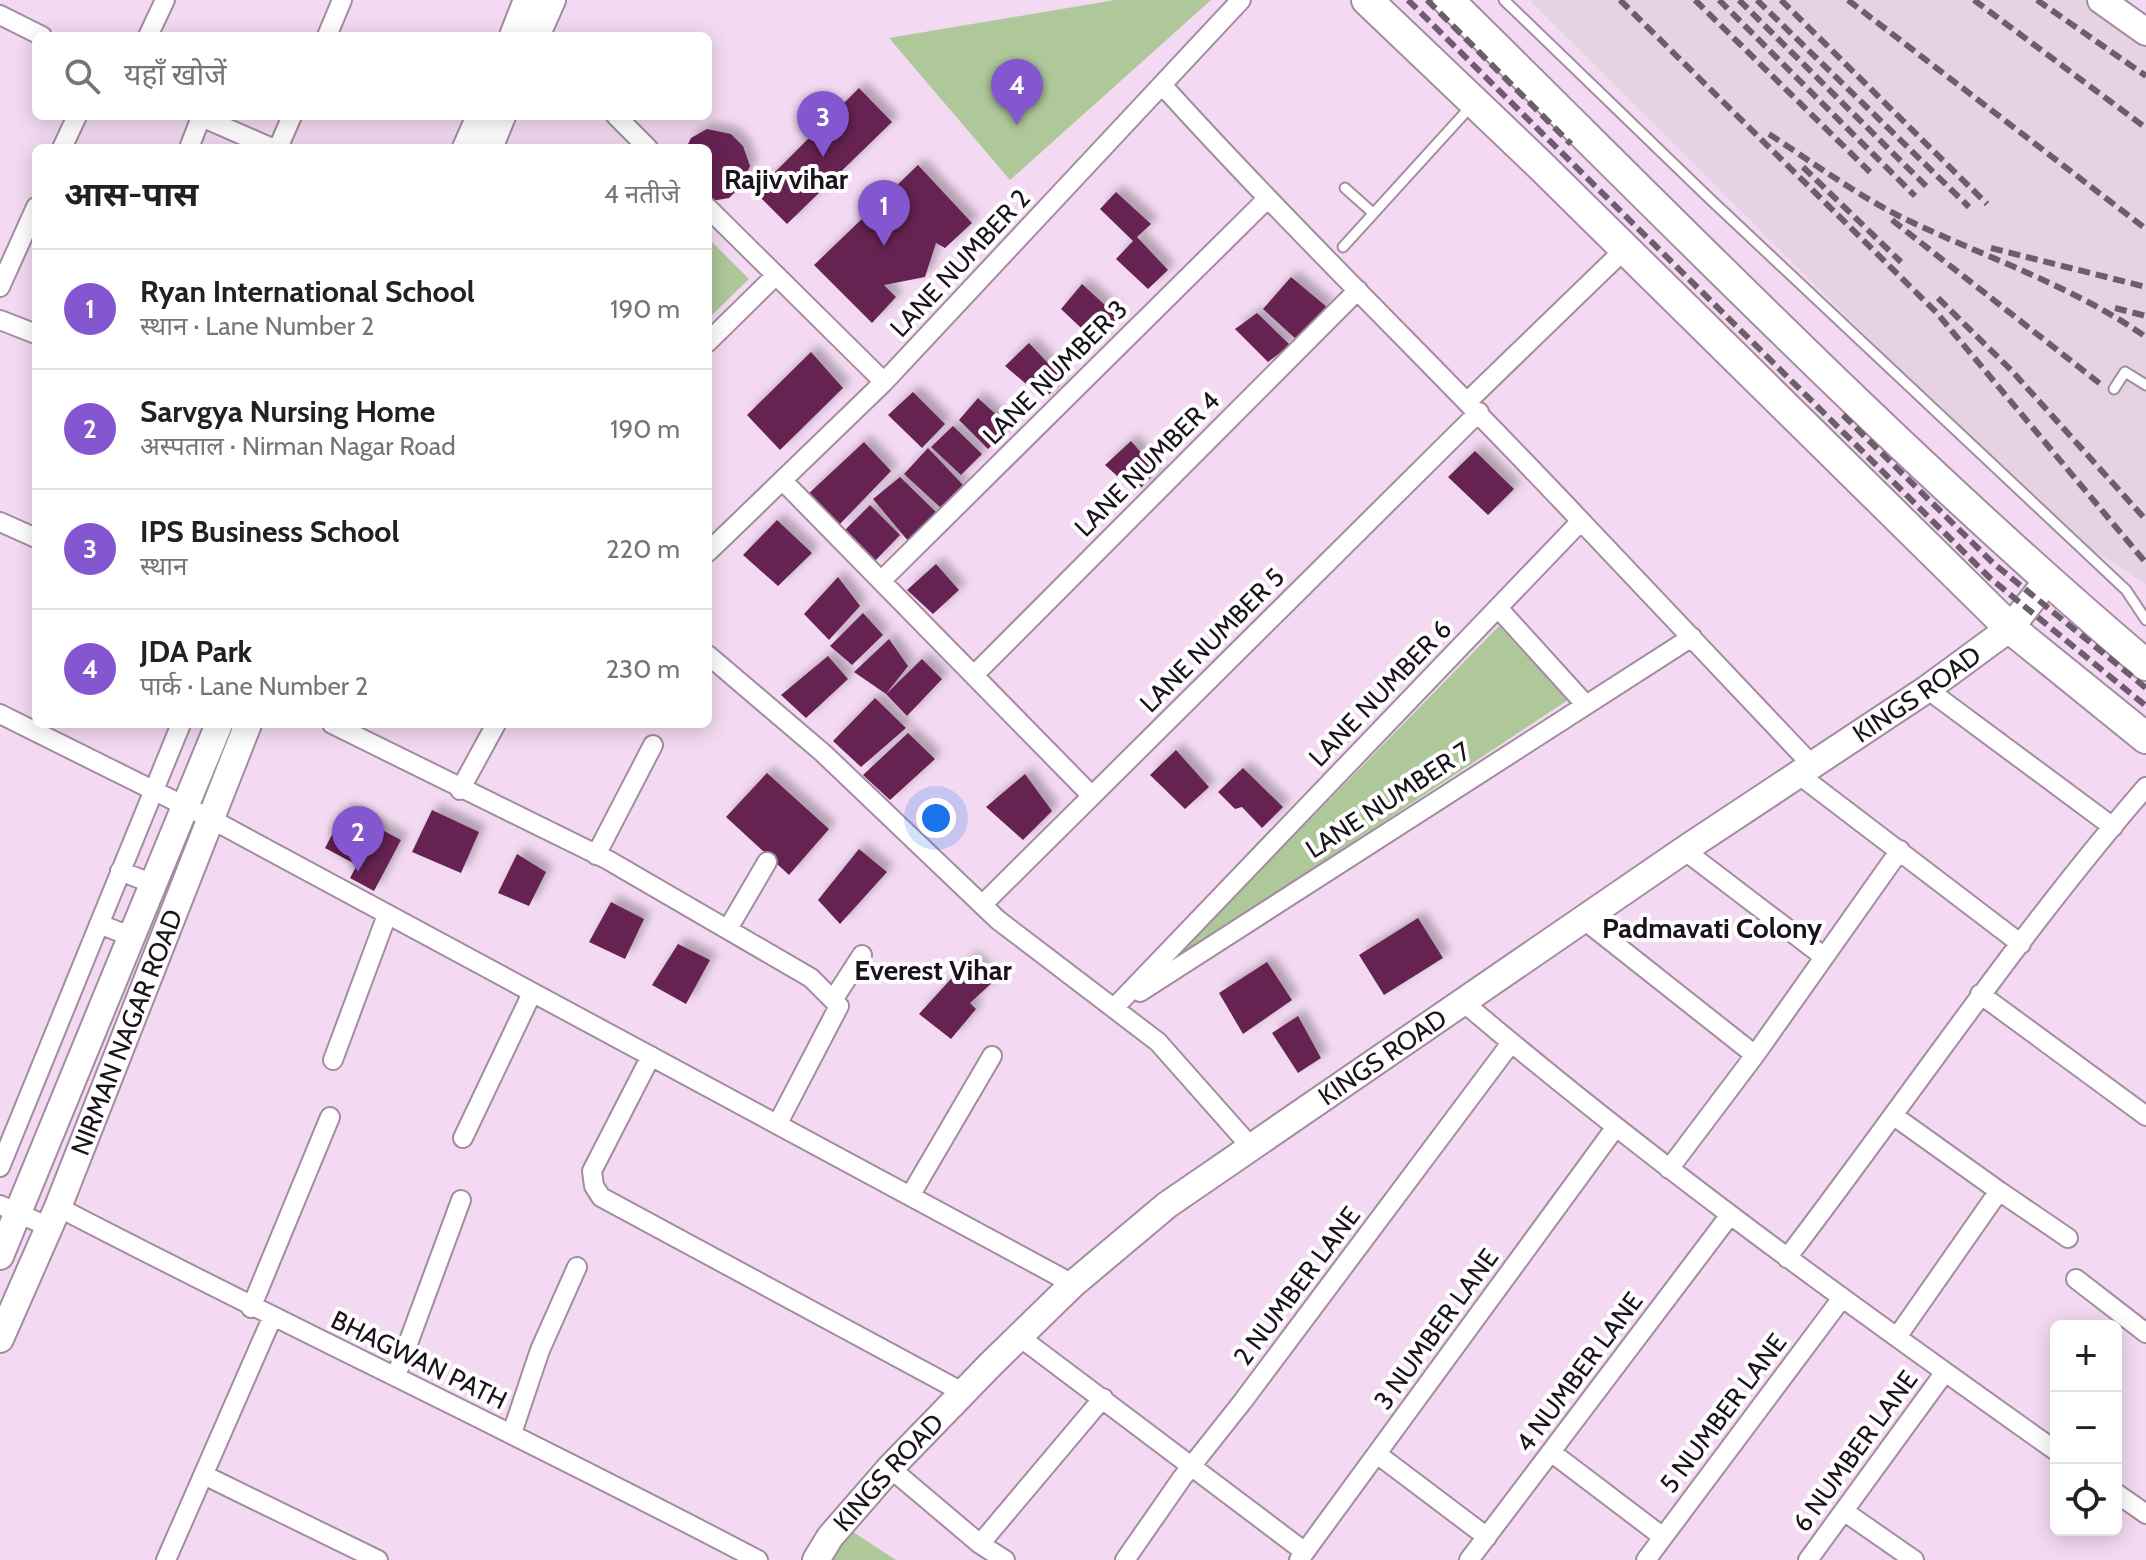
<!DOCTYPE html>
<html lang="hi">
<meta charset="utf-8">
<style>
:root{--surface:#fff;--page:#f2f2f2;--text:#202124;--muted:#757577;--line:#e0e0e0;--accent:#8456cf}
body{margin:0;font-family:Cabin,"Noto Sans Devanagari",sans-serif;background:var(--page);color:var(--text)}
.controls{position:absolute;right:24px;bottom:24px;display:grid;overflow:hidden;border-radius:12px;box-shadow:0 4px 20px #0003}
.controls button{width:72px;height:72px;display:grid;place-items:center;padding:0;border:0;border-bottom:2px solid var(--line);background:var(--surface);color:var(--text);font:40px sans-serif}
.you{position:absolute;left:936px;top:818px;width:28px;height:28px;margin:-20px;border:6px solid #fff;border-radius:50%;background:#1a73e8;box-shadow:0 0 0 12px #1a73e833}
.badge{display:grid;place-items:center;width:52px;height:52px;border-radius:50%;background:var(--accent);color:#fff;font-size:26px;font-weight:700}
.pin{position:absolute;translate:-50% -66px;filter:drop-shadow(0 2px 4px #0008)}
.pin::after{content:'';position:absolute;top:42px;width:28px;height:24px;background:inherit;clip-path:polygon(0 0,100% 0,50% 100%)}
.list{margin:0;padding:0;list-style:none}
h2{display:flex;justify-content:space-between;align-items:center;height:104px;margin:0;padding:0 32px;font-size:34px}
h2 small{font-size:26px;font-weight:400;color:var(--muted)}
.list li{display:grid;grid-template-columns:52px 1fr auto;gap:24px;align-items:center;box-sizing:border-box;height:120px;padding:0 32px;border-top:2px solid var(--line)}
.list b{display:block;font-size:30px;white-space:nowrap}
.list p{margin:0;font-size:26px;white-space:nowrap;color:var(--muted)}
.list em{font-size:26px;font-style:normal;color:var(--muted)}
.icon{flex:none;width:44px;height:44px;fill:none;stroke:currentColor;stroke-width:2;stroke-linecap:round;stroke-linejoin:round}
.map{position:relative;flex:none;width:2146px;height:1560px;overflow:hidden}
.search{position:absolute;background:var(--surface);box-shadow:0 4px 20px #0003;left:32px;top:32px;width:680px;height:88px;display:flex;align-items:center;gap:20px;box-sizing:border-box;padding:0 28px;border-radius:12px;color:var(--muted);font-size:30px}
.panel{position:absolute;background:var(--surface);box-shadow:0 4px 20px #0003;left:32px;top:144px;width:680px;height:584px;border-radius:12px}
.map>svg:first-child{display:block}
.industrial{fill:#e5d3e4}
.green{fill:#aec899}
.building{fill:#662351;filter:url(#shadow)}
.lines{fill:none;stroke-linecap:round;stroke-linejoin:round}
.lane-casing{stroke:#a38ca2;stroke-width:13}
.street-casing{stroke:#a38ca2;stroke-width:22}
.secondary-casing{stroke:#a38ca2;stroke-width:30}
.primary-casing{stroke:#a38ca2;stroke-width:34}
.lane{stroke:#fff;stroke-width:9}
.street{stroke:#fff;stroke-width:18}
.secondary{stroke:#fff;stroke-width:26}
.primary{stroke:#fff;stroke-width:30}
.rail{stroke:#6b5d6b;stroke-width:6;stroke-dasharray:12 6;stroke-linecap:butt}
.labels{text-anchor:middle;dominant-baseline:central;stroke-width:8;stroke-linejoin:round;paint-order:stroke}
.street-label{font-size:26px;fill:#1b131b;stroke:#fff}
.neighbourhood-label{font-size:28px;font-weight:bold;fill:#1b131b;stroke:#fff}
</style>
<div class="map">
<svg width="2146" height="1560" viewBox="0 0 2146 1560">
<defs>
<filter id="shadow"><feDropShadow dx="7" dy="-7" stdDeviation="4" flood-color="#0004"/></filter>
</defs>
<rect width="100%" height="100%" fill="#f3daf2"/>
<path class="industrial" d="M1529,0H2085L2146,46V584L2062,531Z"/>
<path class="green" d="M1115,0H1211L1010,180L889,38Z
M708,238L749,279L708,319Z
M1499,626L1568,700L1170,963Z
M850,1530L896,1560H821Z"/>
<path class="building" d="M859,88L892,122L787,224L755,192Z
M707,129L731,134L743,146L750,166L741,186L729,198L711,201L708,197V148H686L691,138Z
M918,165L972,223L945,248L936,243L925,277L884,285L896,297L872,323L814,265Z
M1116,192L1151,224L1137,237L1168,270L1148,289L1116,259L1133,241L1100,209Z
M1291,277L1328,308L1298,341L1263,309Z
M1082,284L1118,317L1096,342L1061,309Z
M1257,313L1290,345L1268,362L1235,329Z
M1029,343L1062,378L1045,400L1005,366Z
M811,352L843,388L780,450L747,415Z
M913,392L945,424L922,448L888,415Z
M978,398L1010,427L988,449L959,420Z
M953,426L982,454L961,475L931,447Z
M1131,441L1157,471L1136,493L1105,465Z
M864,442L891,471L838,526L806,496Z
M928,448L963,485L942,509L904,474Z
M1475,451L1514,489L1488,515L1448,477Z
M900,477L938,514L909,542L873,499Z
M870,505L900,535L874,562L844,531Z
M777,520L812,553L778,586L743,555Z
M936,564L959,590L933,614L907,590Z
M838,577L860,606L829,640L804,614Z
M863,613L883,635L852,665L830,646Z
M889,639L908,666L886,694L922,659L942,679L907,716L886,694L854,672Z
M828,656L848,679L806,718L781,695Z
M875,698L906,728L861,767L833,741Z
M908,733L935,759L890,800L863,775Z
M1176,750L1209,787L1185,809L1150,775Z
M1243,768L1283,807L1262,828L1242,807L1235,809L1218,792Z
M767,773L829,829L789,875L726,817Z
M1025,774L1052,811L1023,840L986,807Z
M345,810L401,840L374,891L350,878L357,865L325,848Z
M432,810L479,832L461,873L412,852Z
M859,849L887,872L840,924L818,900Z
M517,854L546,872L529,906L498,893Z
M611,902L644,919L625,959L589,942Z
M1418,918L1443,958L1384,995L1359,955Z
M678,944L710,960L686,1004L652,985Z
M971,957L994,981L970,1003L976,1009L951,1039L919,1014Z
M1267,962L1292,1000L1243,1034L1219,993Z
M1298,1016L1321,1058L1298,1073L1272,1033Z"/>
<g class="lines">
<defs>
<path id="lane" d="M1504,0L1710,199L2126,590L2146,620
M1345,188L1373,213
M1343,247L1473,104
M2114,389L2125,372L2146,385"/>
<path id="street" d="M0,15L42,36
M148,36L165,0
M327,36L342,0
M199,116L272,148
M616,116L648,148
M62,148L77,116
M189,148L201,117
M278,148L292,116
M708,208L884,382
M0,287L36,207
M0,320L36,334
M708,342L776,275
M1468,401L1625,249
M783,481L1091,795
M1581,521L1811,764
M0,522L36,538
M708,552L884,382L1241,0
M881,581L1266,200
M1498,608L1586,705
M708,655L823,753L998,920L1158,1042L1251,1147
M974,675L1358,290
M1927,689L2113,827
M0,714L211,819L1073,1284
M332,724L608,860L811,978L839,1006L778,1123
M1798,774L2021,944
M460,790L496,724
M1684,850L1823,956
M596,855L653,745
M120,871L151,883
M982,905L1479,412
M1583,919L1755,1055
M99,924L130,936
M729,927L767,862
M1140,992L1692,637
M1980,994L2146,1116
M833,1000L862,955
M1462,1001C1651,1162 1853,1307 2056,1451
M1114,1008L1581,521C1443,374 1298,235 1163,86
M651,1056L592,1171L594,1186L601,1197L964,1393
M333,1060L387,915
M1894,1116L1999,1191L1897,1337
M463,1138L532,993
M0,1167L181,724
M1669,1169L1755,1055L1900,850
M1999,1191L2068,1238
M910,1196L992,1056
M0,1205L49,1227
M58,1207C290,1328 527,1438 758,1560
M1787,1258C1907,1101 2017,936 2146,787
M2076,1279L2146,1333
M251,1308L330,1117
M1021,1338L1305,1552
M396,1376L461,1200
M512,1433L540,1350L577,1267
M1551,1452L1663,1537
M1377,1454L1487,1537
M890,1468L980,1544L1005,1560
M204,1475L378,1560
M2116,1493L2146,1514
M1845,1512L1914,1560
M980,1544L1103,1398
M166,1560L272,1318
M1125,1560L1182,1478L1243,1401L1511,1043
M1299,1560L1615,1128
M1469,1560L1730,1215
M1646,1560L1842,1298
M1808,1560L1945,1372"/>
<g id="secondary">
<path d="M2101,0L2146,32"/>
<path d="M513,36L527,0"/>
<path d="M536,36L552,0"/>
<path d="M466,148L480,116"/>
<path d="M489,148L502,116"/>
<path d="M0,1256L219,724"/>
<path id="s1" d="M0,1339L58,1207L248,724"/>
<path id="s2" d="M816,1560L830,1537L890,1468L991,1364L1073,1284L1167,1205L1684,850L1927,689L2010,628L2047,581"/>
</g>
<path id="primary" d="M1367,0L1537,162L2010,628L2146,738
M1448,0C1677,225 1901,457 2146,665"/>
</defs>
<use href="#lane" class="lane-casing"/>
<use href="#street" class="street-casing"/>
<use href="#secondary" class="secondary-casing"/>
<use href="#primary" class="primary-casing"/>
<use href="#lane" class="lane"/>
<use href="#street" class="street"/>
<use href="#secondary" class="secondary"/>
<use href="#primary" class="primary"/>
<path class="rail" d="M1408,0L1990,578L2146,706
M1427,0L1571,144
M1620,0L1936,312L2146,563
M1695,0L1870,172
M1719,0L1915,196
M1739,0L1930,190
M1757,0L1969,207
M1781,0L1987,204
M1848,0L2146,229
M1974,0L2146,128
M2037,0L2146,76
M1769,134C1812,162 1854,193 1899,216C1981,256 2070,284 2146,337
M1803,167L1901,262
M1892,220L2103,386
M1991,248L2146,287
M1938,298L2011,370L2146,520
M2115,308L2146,316
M1843,415L1993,563L2146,688"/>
</g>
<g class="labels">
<g class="street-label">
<text transform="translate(960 263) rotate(-47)">LANE NUMBER 2</text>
<text transform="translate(1055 372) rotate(-45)">LANE NUMBER 3</text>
<text transform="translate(1147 464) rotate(-45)">LANE NUMBER 4</text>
<text transform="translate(1212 640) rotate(-45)">LANE NUMBER 5</text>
<text transform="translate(1380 693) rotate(-46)">LANE NUMBER 6</text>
<text stroke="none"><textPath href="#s2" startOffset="1408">KINGS ROAD</textPath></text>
<text transform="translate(1388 800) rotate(-33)">LANE NUMBER 7</text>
<text stroke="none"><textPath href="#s1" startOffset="332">NIRMAN NAGAR ROAD</textPath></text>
<text stroke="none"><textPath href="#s2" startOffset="762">KINGS ROAD</textPath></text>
<text transform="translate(1297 1286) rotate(-53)">2 NUMBER LANE</text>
<text transform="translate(1436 1329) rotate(-54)">3 NUMBER LANE</text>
<text transform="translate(419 1360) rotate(26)">BHAGWAN PATH</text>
<text transform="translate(1579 1372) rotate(-53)">4 NUMBER LANE</text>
<text transform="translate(1723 1413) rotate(-53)">5 NUMBER LANE</text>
<text transform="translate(1855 1451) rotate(-54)">6 NUMBER LANE</text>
<text stroke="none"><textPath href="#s2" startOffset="114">KINGS ROAD</textPath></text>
</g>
<g class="neighbourhood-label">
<text x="786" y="179">Rajiv vihar</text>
<text x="1712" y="928">Padmavati Colony</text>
<text x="933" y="970">Everest Vihar</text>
</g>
</g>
</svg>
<div class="controls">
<button>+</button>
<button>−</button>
<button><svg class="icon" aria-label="locate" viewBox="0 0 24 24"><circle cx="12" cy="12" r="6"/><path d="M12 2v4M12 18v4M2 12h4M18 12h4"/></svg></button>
</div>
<div class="you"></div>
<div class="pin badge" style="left:884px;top:246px">1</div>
<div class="pin badge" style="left:358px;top:872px">2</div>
<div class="pin badge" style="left:823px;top:157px">3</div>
<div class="pin badge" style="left:1017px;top:125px">4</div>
<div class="search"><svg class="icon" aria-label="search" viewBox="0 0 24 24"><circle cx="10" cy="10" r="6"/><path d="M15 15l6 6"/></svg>यहाँ खोजें</div>
<section class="panel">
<h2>आस-पास<small>4 नतीजे</small></h2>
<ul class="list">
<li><span class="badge">1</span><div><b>Ryan International School</b><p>स्थान · Lane Number 2</p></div><em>190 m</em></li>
<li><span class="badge">2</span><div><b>Sarvgya Nursing Home</b><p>अस्पताल · Nirman Nagar Road</p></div><em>190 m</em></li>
<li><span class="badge">3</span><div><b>IPS Business School</b><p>स्थान</p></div><em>220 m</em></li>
<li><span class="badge">4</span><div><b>JDA Park</b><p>पार्क · Lane Number 2</p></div><em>230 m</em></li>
</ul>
</section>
</div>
